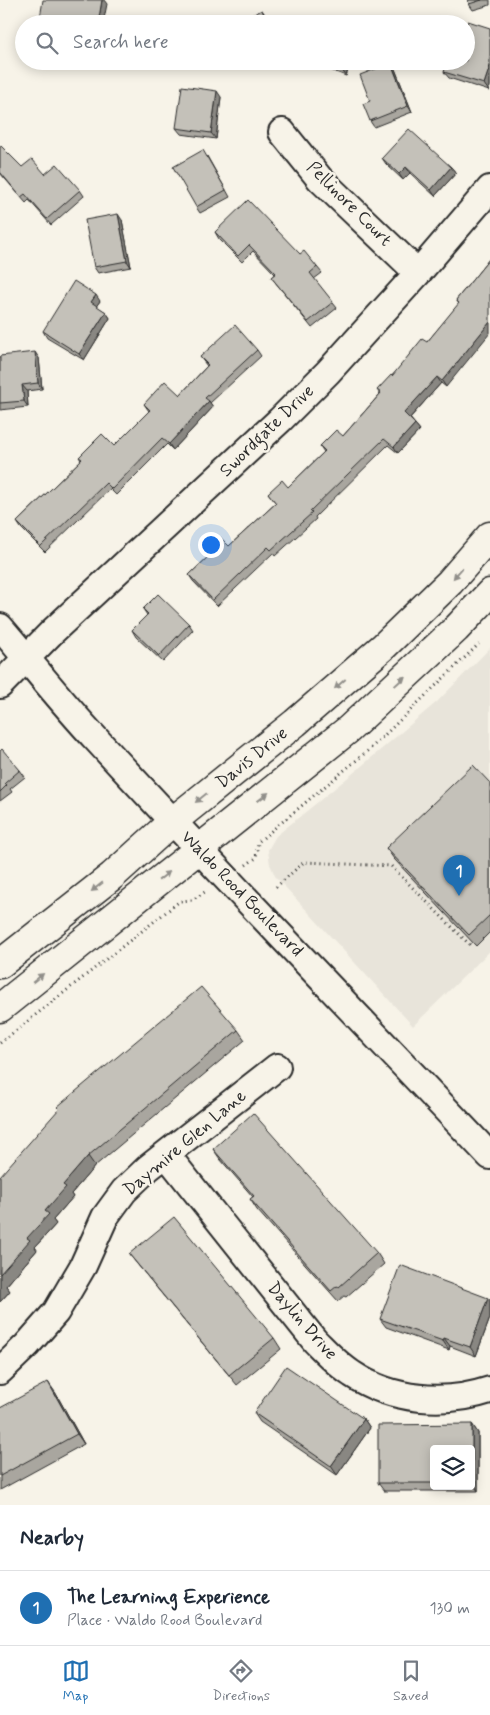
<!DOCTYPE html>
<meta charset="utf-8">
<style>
:root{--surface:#fff;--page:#f6f6f7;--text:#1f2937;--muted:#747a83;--line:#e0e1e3;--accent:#1f6fb2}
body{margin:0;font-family:Mynerve,sans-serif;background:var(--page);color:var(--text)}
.controls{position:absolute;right:15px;bottom:15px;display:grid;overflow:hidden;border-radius:5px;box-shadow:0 2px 12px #0003}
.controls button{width:45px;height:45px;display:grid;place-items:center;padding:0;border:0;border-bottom:1px solid var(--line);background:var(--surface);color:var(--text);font:25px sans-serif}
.you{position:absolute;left:210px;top:544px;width:18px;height:18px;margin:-12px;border:4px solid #fff;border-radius:50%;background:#1a73e8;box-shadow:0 0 0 8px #1a73e833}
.badge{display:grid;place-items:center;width:32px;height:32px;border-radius:50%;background:var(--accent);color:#fff;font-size:16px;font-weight:700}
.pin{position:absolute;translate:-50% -41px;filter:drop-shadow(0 1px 2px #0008)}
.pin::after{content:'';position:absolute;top:26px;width:18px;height:15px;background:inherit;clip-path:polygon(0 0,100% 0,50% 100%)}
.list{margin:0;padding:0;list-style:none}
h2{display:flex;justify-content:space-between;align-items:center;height:65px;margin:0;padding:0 20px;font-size:21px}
h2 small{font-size:16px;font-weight:400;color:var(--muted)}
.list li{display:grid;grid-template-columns:32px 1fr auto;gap:15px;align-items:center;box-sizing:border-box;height:75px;padding:0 20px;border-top:1px solid var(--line)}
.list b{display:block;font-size:19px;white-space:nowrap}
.list p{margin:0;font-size:16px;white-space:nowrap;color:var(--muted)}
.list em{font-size:16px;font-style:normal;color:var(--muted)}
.icon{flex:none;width:28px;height:28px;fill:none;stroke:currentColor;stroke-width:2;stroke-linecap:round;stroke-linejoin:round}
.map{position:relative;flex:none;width:490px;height:1505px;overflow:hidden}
.search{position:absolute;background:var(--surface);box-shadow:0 2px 12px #0003;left:15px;right:15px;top:15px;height:55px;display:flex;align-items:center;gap:12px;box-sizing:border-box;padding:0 18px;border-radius:28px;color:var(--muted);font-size:19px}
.sheet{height:140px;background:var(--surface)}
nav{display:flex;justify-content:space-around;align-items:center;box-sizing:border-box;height:70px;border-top:1px solid var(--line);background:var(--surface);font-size:14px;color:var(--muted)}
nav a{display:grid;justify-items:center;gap:2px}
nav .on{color:var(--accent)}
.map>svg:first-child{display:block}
.built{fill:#e8e4da}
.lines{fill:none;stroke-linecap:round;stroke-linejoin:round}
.minor-casing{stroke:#2b2b2b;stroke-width:30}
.major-casing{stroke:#2b2b2b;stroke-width:31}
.path{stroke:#2b2b2b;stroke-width:3;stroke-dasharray:1 4;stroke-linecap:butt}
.minor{stroke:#f7f3e8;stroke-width:26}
.major{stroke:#f7f3e8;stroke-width:28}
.wall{fill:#a9a69f;stroke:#2b2b2b;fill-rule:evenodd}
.shaded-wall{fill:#898782;stroke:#2b2b2b}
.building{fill:#c4c1b9;stroke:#2b2b2b}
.oneway{fill:#918f8a}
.labels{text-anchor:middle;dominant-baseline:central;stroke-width:5;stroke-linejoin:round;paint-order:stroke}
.street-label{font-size:18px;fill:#2b2b2b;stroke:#f7f3e8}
</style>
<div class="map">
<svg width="490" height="1505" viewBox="0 0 490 1505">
<rect width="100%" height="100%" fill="#f7f3e8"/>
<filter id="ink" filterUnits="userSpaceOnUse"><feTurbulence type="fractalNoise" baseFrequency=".02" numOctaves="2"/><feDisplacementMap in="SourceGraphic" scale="10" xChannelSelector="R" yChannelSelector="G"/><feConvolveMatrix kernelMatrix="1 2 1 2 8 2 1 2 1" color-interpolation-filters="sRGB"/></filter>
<g filter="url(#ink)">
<path class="built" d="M490,648V951L413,1026L275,876L270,864L268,850L276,836L351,775L438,701Z"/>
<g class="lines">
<defs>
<path id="minor" d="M282,132L320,179L418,273
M0,627C32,664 62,703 96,739C225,879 359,1017 490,1156
M0,685L53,631L280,420L328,372L418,273L490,189
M166,1154L315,1341C327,1353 338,1365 352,1374C392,1401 445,1405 490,1390
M0,1371L27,1345L56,1312L83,1266L105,1217L124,1191L148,1168L277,1067"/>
<path id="major" d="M0,964L112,876L173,821L295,723L384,646L450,582L490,536
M0,1008L349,729L456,629L490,593"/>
</defs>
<use href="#minor" class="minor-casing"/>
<use href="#major" class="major-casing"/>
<path class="path" d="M246,865L256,858L258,842L370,749L479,644
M276,887L304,862L391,866L472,947
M0,1043L180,901L192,900L205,892"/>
<use href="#minor" class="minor"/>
<use href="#major" class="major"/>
</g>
<path class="wall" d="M468,0H490V5L473,10L469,4Z
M490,28V86L489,91L449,78L444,72L466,61Z
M236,61H247L239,65Z
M262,61H276L265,67Z
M351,61L346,76L328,69L323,63Z
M395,69L412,112L374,127L370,121V101Z
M221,97L216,139L181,134L176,128Z
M0,145L22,167L45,174L80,190L84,196L51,225L29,200L26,203L0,173Z
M207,156L230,197L200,213L196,207Z
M382,158L451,167L456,173L435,196L410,173L403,180L386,164Z
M122,220L131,267L98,273L94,267Z
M215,232L300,254L317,267L322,273L314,279L337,308L312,328L271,277L275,274L253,251L242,262L219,239Z
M490,258L446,387L441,383L410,418L420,430L398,453L388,445L315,517L316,519L275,556L273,553L217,606L193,581L189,575L209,556L206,551L229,546L276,503L268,493L288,487L324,452L320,446L343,436L380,394L377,390L427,342L459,304L456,300Z
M100,301L96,306L106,312L110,318L84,360L47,338L43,331Z
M257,350L261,356L210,403L213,407L173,450L167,444L116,495L110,489L45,552L21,528L17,522L81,460L79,457L114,446L149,411L144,404L180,395L207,366L200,357Z
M0,356L39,358L42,389L27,391L28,407L0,410Z
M143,609L189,624L193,630L163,662L136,637L132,630L147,615Z
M0,751L20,770L25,777L10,789L12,792L0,801Z
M490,783V932L476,946L394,859L386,848Z
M238,1030L245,1040L95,1166L71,1194L73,1197L53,1220L56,1224L35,1247L37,1250L6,1286L10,1291L0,1302V1176Z
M213,1149L377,1253L384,1264L346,1297L344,1296L338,1301L257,1210L250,1199L253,1197L220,1159Z
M129,1254L274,1338L281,1349L237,1385L137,1264Z
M488,1298L490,1300V1318L476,1356L450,1346L449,1350L386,1327L380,1319Z
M55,1392L84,1444L0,1490V1408Z
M254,1413L364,1419L370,1428L337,1475L260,1422Z
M472,1424L478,1433V1491H384L378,1483ZM434,1449H471V1486H434Z"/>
<path class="shaded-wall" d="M102,0H104L107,4L103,24H98Z
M262,10L266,16L270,24H268Z
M345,61H351L346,76L342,70Z
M391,63L395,69L412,112L408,106Z
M490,66V86L489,91L484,84Z
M217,91L221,97L216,139L211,133Z
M406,167L410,173L403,180L399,174Z
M451,167L456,173L435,196L431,190Z
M118,214L122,220L131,267L127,261Z
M96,295L100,301L95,308L91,302Z
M106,312L110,318L84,360L79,354Z
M490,322V333L446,387L442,381Z
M35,352L39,358L42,389L38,383Z
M437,377L441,383L408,420L404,413Z
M22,385L27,391L28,407L24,401Z
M209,401L213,407L173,450L169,444Z
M415,424L420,430L398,453L394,447Z
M88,1156L95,1166L71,1194L73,1197L53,1220L56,1224L35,1247L37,1250L6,1286L10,1291L0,1302V1274L27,1238L63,1185Z
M488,1298L490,1300V1318L476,1356L470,1347Z
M444,1338L450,1346L449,1350L443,1341Z
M48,1382L55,1392L84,1444L77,1434Z
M364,1419L370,1428L337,1475L331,1466Z
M472,1424L478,1433V1491L472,1482Z"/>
<path class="building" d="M43,0H102L98,24H39Z
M468,0H482L469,4Z
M262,10L268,24H233Z
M308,18L325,24H306Z
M468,21L490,28V66L484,84L444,72L448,61H466V26Z
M324,61H345L342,70L323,63Z
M391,63L408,106L370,121L363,104L370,101L360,75Z
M182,86L217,91L211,133L176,128Z
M409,129L451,167L431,190L406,167L399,174L382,158Z
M0,145L22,167L32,159L45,174L57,164L80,190L47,219L25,194L21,197L0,172Z
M203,150L226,190L196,207L173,167Z
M248,200L300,254L304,251L317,267L310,273L333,302L308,322L271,277L276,273L249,245L238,256L215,232Z
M118,214L127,261L94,267L85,220Z
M490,258V322L442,381L437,377L404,413L415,424L394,447L384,439L310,511L312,513L271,550L268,547L213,600L189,575L210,555L206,551L220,537L229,546L276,503L268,493L282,480L288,487L325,451L320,446L336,430L343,436L381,393L377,390L391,375L392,376L422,339L427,342L459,303L456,300Z
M74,281L96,295L91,302L106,312L79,354L43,331Z
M235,325L257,350L205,398L209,401L169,444L162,438L112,489L106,483L41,546L17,522L82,459L79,457L102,434L114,446L150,410L144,404L165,381L180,395L208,365L200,357Z
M35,352L38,383L22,385L24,401L0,403V356Z
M158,594L189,624L159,656L132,630L148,614L143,609Z
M2,749L20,770L5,783L7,785L0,792V751Z
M473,765L490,783V915L469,935L386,848Z
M201,987L238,1030L88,1156L63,1185L66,1187L45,1211L49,1214L27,1238L30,1240L0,1274V1176L59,1109L57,1107Z
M253,1113L377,1253L339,1287L337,1286L331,1291L250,1199L254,1196L213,1149Z
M174,1217L274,1338L229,1375L129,1254Z
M400,1265L488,1298L470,1347L444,1338L443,1341L380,1319Z
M286,1366L364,1419L331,1466L254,1413Z
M48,1382L77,1434L0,1476V1408Z
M472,1424V1482H471V1449H434V1483H378V1425Z"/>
<defs><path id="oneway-solid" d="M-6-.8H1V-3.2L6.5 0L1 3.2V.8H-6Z" transform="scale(1.25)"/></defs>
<g class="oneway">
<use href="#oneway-solid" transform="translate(458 573) rotate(131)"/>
<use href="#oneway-solid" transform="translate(400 681) rotate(-43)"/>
<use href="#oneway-solid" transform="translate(340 684) rotate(139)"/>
<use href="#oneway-solid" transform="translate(263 797) rotate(-38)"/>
<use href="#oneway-solid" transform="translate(201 798) rotate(141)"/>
<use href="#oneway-solid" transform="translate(164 876) rotate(-38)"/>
<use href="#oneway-solid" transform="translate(97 887) rotate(142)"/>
<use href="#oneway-solid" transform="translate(38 978) rotate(-39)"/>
</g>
</g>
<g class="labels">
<g class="street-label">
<text transform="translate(349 204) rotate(45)">Pellinore Court</text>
<text transform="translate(267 431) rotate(-44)">Swordgate Drive</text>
<text transform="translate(252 758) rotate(-39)">Davis Drive</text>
<text transform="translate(242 894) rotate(46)">Waldo Rood Boulevard</text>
<text transform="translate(185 1143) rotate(-40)">Daymire Glen Lane</text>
<text transform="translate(302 1321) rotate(49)">Daylin Drive</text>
</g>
</g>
</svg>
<div class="controls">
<button><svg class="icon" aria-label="layers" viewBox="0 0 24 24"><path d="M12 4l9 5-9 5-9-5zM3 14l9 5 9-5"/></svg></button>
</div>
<div class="you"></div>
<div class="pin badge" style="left:459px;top:896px">1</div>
<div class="search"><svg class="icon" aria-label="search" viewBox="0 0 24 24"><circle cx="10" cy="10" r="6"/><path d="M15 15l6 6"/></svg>Search here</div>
</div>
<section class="sheet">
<h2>Nearby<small></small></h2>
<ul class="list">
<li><span class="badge">1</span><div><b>The Learning Experience</b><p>Place · Waldo Rood Boulevard</p></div><em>130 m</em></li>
</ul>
</section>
<nav>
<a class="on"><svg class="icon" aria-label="map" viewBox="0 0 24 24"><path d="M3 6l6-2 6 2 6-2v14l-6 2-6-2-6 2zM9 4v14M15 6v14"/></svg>Map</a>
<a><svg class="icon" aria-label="directions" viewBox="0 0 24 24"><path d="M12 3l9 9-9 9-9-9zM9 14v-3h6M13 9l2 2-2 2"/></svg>Directions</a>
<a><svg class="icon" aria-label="saved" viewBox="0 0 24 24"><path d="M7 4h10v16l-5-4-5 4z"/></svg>Saved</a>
</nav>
